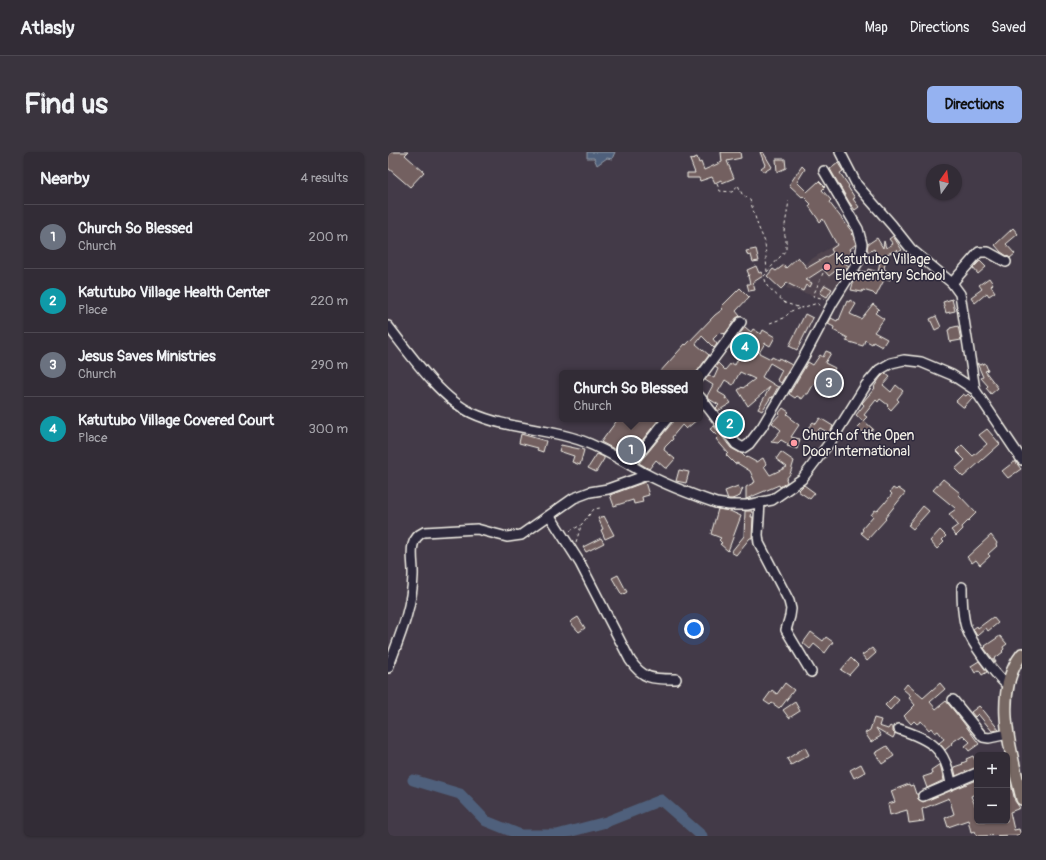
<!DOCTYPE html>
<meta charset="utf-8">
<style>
:root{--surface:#322c36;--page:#3a343e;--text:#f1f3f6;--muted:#a8a7ad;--line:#4d4851;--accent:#95b2f1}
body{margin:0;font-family:Pangolin,sans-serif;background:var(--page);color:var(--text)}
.controls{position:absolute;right:12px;bottom:12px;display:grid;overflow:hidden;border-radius:6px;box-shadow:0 1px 3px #0004}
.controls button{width:36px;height:36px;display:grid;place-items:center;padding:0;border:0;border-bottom:1px solid var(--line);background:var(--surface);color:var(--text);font:20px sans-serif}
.compass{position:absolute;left:538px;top:12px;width:36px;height:36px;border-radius:50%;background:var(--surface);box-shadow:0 1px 3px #0004;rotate:14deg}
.you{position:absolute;left:306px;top:477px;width:14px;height:14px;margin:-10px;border:3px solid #fff;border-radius:50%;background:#1a73e8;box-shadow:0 0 0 6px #1a73e833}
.badge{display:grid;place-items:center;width:26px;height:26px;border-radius:50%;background:var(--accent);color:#fff;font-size:13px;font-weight:700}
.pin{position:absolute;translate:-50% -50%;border:2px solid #fff;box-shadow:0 1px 4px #0006}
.popup{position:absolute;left:171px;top:218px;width:144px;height:52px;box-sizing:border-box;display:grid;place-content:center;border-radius:6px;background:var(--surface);filter:drop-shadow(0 1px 3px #0005);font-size:13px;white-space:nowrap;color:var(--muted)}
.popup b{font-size:15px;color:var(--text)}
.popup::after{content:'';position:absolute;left:50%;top:100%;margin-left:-8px;border:8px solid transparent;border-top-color:var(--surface)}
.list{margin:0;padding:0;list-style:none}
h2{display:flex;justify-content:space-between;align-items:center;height:52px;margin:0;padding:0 16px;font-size:17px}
h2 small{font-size:13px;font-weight:400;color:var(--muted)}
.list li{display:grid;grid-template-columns:26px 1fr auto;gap:12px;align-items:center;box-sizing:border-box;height:64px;padding:0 16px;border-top:1px solid var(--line)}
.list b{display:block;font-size:15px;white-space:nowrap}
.list p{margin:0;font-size:13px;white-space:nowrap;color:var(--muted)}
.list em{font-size:13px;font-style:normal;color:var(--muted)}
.map{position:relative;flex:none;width:634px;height:684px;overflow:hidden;border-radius:6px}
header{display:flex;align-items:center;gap:24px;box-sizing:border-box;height:56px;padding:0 20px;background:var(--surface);border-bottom:1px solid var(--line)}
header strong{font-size:19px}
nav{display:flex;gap:22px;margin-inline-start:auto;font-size:14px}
.intro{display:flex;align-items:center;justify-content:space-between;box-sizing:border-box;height:96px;padding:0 24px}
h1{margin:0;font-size:28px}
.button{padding:10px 18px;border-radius:6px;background:var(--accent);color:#111;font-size:14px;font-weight:700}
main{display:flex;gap:24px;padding:0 24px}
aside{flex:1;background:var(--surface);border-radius:6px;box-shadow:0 1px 3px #0004}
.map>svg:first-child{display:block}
.built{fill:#51454f}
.water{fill:#50617b;stroke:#929ba7}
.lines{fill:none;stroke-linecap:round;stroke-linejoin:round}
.river{stroke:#50617b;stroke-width:11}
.building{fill:#736060;stroke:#f4f1e8}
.minor-casing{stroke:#f4f1e8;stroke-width:12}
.major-casing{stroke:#f4f1e8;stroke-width:14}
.path{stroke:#f4f1e8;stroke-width:1;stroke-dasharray:3 3;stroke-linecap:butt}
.minor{stroke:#2f2a3d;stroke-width:9}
.major{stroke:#776864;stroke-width:11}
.poi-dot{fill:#ff9aa2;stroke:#2f2a3d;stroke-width:1.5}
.labels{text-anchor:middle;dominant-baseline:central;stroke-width:3;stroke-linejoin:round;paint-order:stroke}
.poi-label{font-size:14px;fill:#f4f1e8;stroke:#2f2a3d;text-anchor:start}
</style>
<header>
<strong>Atlasly</strong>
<nav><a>Map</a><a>Directions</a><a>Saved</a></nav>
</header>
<div class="intro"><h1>Find us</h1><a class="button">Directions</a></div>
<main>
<aside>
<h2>Nearby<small>4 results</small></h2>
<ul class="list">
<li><span class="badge" style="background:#6b7280">1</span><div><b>Church So Blessed</b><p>Church</p></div><em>200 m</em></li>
<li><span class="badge" style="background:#0f9aa8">2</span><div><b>Katutubo Village Health Center</b><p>Place</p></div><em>220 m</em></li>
<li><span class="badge" style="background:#6b7280">3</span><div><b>Jesus Saves Ministries</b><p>Church</p></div><em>290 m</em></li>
<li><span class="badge" style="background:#0f9aa8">4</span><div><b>Katutubo Village Covered Court</b><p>Place</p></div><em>300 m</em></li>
</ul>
</aside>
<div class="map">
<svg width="634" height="684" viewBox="0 0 634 684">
<rect width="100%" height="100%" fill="#433a48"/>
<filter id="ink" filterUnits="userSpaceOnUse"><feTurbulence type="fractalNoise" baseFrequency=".025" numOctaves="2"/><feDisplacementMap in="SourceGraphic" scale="8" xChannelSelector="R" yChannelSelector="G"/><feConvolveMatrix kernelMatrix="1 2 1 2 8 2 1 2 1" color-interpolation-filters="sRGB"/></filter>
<g filter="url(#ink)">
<path class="built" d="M457,86L469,106L445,149L398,136L408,120L419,110Z"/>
<path class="water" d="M199,0H227L224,7L219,6L209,13L206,6H199Z"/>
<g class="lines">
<path class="river" d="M25,628L72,642L98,669L133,683H169L218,670L273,648L314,684"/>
</g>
<path class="building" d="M0,0H20L17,3L36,20L22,35L0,16Z
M333,0H352L353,6L339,9L346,26L334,31L333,28L327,31L324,25L312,29L311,26H299V21H307L302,8L309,5L311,11L313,10L316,18L334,10Z
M372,0H375L384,15L376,20L373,16L377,13Z
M388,7H397L398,16L389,20Z
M450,11L455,19L452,21L461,34L460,35L467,46L465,47L471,55L467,58L461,50L442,17Z
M414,14L417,17L409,30L419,40L431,29L437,35L434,38L443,48L441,50L465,81H464L468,92L462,97L466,104L455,110L461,114L457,119L451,116L441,124L435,117L418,128L424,131L422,135L418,133L415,139L399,131L393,137L379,124L385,117L388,119L396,113L398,116L410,105L419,116L445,101L443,97L449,93L435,67L432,70L421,54L423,52L415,44L414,45L401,33Z
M625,76L630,82L618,92L627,102L622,106L613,100L607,93Z
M505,84L514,98L511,100L509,98L499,102L496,117L505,122L502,128L497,126L488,144L485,141L475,138L474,140L463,138L466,128L472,119L479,120L480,117L490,120L493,104L489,106L486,97L481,100L479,97L480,92L489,86L495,96L496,89L498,96L505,92L501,87Z
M368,97L371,109L365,110L363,103L360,104L358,99Z
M592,109L598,115L590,122L585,116Z
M368,114L371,121L373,120L375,124L364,131H365L367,138L361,139L359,132H362L360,124L361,123L359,118Z
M601,126L605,132L603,134L607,140L601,144L599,141L587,151L583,145L594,137L591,133Z
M437,133L444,137L439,145L432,141Z
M352,136L361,145L348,159L352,164L348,166L337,182L336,181L335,182L332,180L325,187L329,192L326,196L314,184L308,192L321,203L308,221H271L297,192L298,193L327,163L335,157L333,155Z
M564,147L567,159L558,161L555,150Z
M462,148L468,152L462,162L473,167L485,152L491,157L487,161L496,167L486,180L499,187L494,195L485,190L484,192L477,188L475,194L458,189L460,186L445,178L446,175L440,172L443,166L449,169L450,167L451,168L459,149L461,150Z
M417,162L425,166L409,198L401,194Z
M548,164L553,175L547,178L542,167Z
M570,174L573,188L562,190L560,178L562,177V176Z
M357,175L363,180L365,177L373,182L375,178L387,185L382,194L377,191L371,201L383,207L384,205L390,208L391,206L404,213L393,231L389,228L394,218L382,211L374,225L390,235L384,246L383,245L374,259L370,257L382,235L360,254L350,238L354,235L355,236L367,227L352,220L345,233L337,228L330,240L337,244L338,245L337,247L339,246L343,251L330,259L328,256L331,253L321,247L319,244L325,233L317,228L321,223L326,226L330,217L327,215L330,211L337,218L343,211L347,213L352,203L341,196Z
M438,199L443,201L437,211L447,216L442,227L448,230L443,237L428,228L420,242H418L414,247L409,244L407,246L401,242L420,210L425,213L432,203L435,205Z
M589,211L592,213L597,211L600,218L597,219L610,236L603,242L598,236L600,234L593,226L595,225Z
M497,221L502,225L495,233L503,240L508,233L515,239L509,247L511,249L503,258L499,254L500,253L492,247L490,250L488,248L476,263L479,265L475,269L468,263L476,253L474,251L487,236L486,235L492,226Z
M575,242L578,244L580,242L584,246L576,255H575L568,249Z
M395,256L401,260L399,262L404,266L403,267L411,273L403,285L412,287L409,297L399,294L400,292L393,288L390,291L383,290L393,278L384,271L392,262L391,261Z
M432,266L445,274L441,281L432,276L423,286L421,285L423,282L418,278L425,270L428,272Z
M230,267H271L241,305L213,290Z
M285,267H310L298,277L294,273L284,285L285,287L277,295L276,298L287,307L279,316H277L268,308L261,317L251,311L284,271Z
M476,269L485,277L479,284L470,275Z
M326,274L343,296L354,302L358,306L359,305L368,310L375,306L378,312L376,314L382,323L399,315L388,307L393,300L406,309L402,322L398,327L399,330L392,335L391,333L358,347V335L367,330L362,319L349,311L347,312L338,303L340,301L328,287L330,285L322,277Z
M599,277L612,292L575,325L567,317L577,308L568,299L574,293L585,304L599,292L591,283Z
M133,282L158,289L155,300L149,298L150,296L131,291Z
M173,293L196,298L192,313L184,310L186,304L171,299Z
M209,302L216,305V307L208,320L200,316Z
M627,309L633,317L620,326L614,319Z
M291,318L301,320L298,331L288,329Z
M555,327L572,341L571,343L588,361L574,375L575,377L568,384L563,378L570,373L561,362L568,357L567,356L545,338Z
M257,330L261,343L254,345L255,350L246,352L245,348L226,354L222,343Z
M416,333L427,341L422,347L410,339Z
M350,334L352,338L355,336L352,344L344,347H340L337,339Z
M505,336L508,338L510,336L517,341L497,366L498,367L480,387L473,381L475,378L474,377L485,364L483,363L487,358L489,359L497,350V351L504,342L502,340Z
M535,354L541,359L525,377L520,373L522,372L521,371Z
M330,357L342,359L353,364L340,399L332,392L334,391L331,388L333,386L323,382Z
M357,359H364L363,365H365L364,386H362L348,403L343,400L356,384Z
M216,364L226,383L217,387L213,378L215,377L210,366Z
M552,378L558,384L554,388L556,390L549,397L542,389Z
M603,383L609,391L608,393L609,394L600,402L602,404L592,413L588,408L584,411L579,405Z
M213,386L216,391L198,400L195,395Z
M230,423L239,440L234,443L224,426Z
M190,465L197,476L191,480L182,470Z
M605,465L610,471L600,479L598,476L589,484L585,477L589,474L590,476Z
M423,480L435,489L438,485L445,490L437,501L426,492L422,497L415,491Z
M612,484L619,492L615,495L616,497L614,499L615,500L606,507L608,510H607L596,496L598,495L597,494Z
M484,496L488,501L479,509L474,503Z
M463,506L470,513L461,523L453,518Z
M591,509L599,520L594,523L591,518L587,521L583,514Z
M397,531L406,538L393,555V554L391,556L384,551L382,553L376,549L384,538L389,542Z
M552,531L557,537L542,550L548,557L558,549L575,570L591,592L581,599L577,594L582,590L575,583L563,591L564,592L557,598L551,591L556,587L550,579L547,581L543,576L541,578L533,569L529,572L526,569L523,572L516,564L527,553L521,546L523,544L515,537L519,532L535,546Z
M506,544L511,548L502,558L497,553Z
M407,550L412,559L401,566L395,558Z
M591,554L596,559L611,578L604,579L590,562L587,565L583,560Z
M486,566L493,568L491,574L500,577L502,574L505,576V580L507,582L505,586L488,576L493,584L483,590L477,581L482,578Z
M499,594L506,604L494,612L487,601Z
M417,595L421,603L403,613L399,607Z
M585,604L587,608H589V615L568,624L566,615L575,612L574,611L579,609L578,607Z
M473,612L477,620L466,626L462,618Z
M552,612L556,628L539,636L535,625L544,622L543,618Z
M619,615L627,649L632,656L622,660L626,678L631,677L633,683L589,684L587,679L583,680L580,668L560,675L557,666L566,662L561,646L534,657L536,669L521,671L519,658L502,663L500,652L507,650L503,639L508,637L521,632L522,634L525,633L528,642H530V647L535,650L589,628V634L587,635L589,641L583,644L589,658V669H619Z"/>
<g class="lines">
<defs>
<path id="minor" d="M452,0L469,33L504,73L523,97L564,131L572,142L587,238
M564,131L591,100H600L618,110
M0,174C22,202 52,246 84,261C120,278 165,276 202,292C221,300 240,312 258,322C280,334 305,343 328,351L341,353H359L384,348L414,327L445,286L478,233L491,218L503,211L516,208L533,210L564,223L587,238L634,308
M312,225L353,170
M312,245L348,292L355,296L361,292L374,275L418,201L445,150L472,107L474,92L470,77L436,19
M242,313L279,267
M372,350L370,383L371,391L401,449L403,457L402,464L398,478L423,520
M162,364L192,411L242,508C255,528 266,527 288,527
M574,435C574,448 574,462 578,475C584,492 605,520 619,533
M0,516C11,486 24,457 25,424C26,408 18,388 36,380L89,377L119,385L133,383L186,346L202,340L220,337L259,323
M565,548L595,585L601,586L620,582
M511,577C543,588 558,596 563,632
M535,644L589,621"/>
<path id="major" d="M634,502C603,542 624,603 634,647"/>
</defs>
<use href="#minor" class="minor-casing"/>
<use href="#major" class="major-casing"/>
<path class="path" d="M329,32L332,39L344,40L350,33L354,42L362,48L370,74L377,90L379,121L376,124L379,134L397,151L413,156L430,151L432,156
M379,120L398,98V88L396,79L401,49
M435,121L425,144L437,147
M382,171L396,166L403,159L413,156
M182,379L193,373L206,357L212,356
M188,390L193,374"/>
<use href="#minor" class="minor"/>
<use href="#major" class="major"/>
</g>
</g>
<g class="poi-dot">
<circle cx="439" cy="115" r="4"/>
<circle cx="406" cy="291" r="4"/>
</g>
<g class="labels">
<g class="poi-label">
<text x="447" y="107">Katutubo Village<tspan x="447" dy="16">Elementary School</tspan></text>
<text x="414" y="283">Church of the Open<tspan x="414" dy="16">Door International</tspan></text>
</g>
</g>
</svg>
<div class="controls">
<button>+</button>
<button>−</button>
</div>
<svg class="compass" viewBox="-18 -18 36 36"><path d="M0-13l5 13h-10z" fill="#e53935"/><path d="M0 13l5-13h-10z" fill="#a8a7ad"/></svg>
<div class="you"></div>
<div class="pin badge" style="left:243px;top:298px;background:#6b7280">1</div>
<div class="popup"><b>Church So Blessed</b>Church</div>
<div class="pin badge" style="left:342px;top:272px;background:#0f9aa8">2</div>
<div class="pin badge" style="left:441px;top:231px;background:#6b7280">3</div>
<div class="pin badge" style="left:357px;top:195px;background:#0f9aa8">4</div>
</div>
</main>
